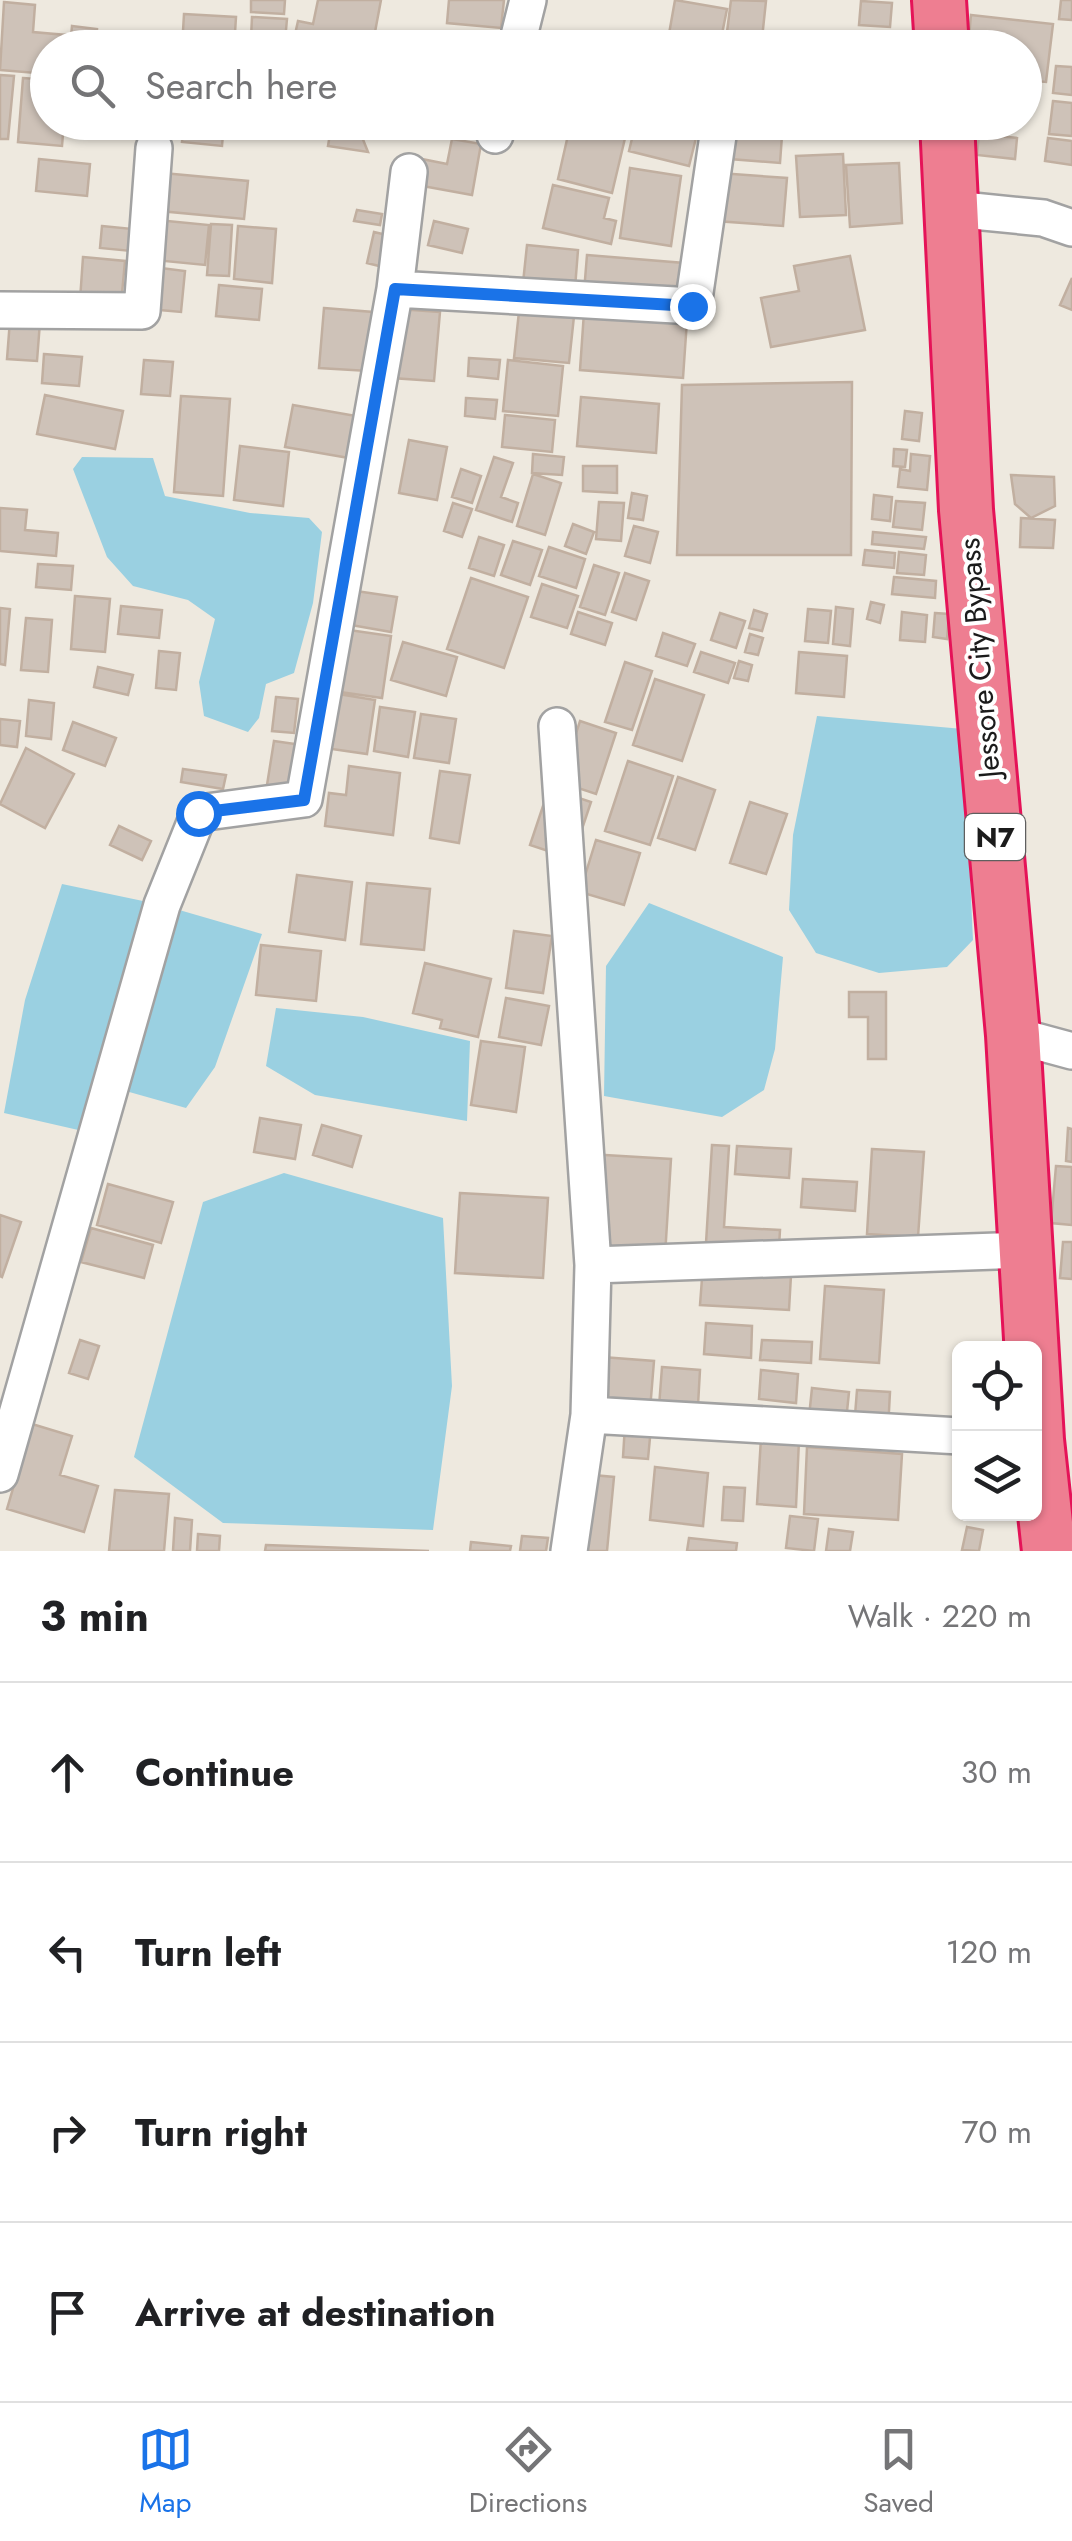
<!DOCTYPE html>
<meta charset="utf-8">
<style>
:root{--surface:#fff;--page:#f6f6f6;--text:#202124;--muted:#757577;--line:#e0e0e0;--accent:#1a73e8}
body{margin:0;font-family:Jost,sans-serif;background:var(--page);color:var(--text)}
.controls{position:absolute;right:30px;bottom:30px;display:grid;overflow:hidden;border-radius:15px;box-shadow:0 2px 8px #0004}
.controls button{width:90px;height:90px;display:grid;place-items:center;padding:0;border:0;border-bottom:2px solid var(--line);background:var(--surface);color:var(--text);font:50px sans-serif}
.stop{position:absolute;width:30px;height:30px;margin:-22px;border:8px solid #1a73e8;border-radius:50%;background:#fff}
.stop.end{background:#1a73e8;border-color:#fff;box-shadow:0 2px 10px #0008}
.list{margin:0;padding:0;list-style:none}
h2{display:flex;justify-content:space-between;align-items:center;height:130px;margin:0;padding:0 40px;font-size:42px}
h2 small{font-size:32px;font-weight:400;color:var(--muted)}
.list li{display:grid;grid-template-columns:65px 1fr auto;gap:30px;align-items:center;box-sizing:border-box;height:180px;padding:0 40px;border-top:2px solid var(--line)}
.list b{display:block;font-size:38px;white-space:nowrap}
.list em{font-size:32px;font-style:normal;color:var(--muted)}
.icon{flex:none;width:55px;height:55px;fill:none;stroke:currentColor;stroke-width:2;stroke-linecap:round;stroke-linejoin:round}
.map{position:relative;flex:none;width:1072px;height:1551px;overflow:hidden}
.search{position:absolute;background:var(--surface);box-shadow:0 2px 8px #0004;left:30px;right:30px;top:30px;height:110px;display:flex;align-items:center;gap:25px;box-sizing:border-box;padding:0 35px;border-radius:55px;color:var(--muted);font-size:38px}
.sheet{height:850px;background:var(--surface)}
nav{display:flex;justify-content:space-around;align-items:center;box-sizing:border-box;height:140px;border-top:2px solid var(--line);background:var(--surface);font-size:28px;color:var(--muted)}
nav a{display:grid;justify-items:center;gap:5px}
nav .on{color:var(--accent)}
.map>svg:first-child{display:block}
.water{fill:#9ad0e1}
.building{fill:#cec2b8;stroke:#c1afa0;stroke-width:2.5}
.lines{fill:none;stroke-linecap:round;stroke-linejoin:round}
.minor-casing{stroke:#a2a2a2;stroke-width:40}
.highway-casing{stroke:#e51358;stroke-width:58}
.minor{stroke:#fff;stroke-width:35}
.highway{stroke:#ee7e91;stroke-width:52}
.route{stroke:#1a73e8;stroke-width:12}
.labels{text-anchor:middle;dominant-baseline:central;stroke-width:8;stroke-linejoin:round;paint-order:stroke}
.shield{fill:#fff;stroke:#5f5f5f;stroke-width:2.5}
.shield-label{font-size:28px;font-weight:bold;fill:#1b1b1b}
.street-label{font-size:30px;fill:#1b1b1b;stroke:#fff}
</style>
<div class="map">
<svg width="1072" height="1551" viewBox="0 0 1072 1551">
<rect width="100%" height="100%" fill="#eee9df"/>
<path class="water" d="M82,457L153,458L165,496L250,513L309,518L322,532L313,603L294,673L266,684L259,718L248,732L204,716L199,682L215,619L188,600L133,586L107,557L73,469Z
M817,716L963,729L973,940L947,967L879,973L816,953L789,910L793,835Z
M62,884L162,905L262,934L215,1067L186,1108L108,1086L87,1132L4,1113L25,1000Z
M649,903L783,957L775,1049L764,1090L722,1117L604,1096L606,966Z
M276,1008L363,1017L470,1041L467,1121L315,1095L266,1066Z
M284,1173L443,1218L452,1386L433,1530L223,1523L134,1457L203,1202Z"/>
<path class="building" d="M251,0H285L284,14L251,12Z
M318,0H381L372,48H292L298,21L313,24Z
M449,0H504L501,28L447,23Z
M675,0L727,9L720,44L669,34Z
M731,0L766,1L761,48H725Z
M1061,0H1072V20L1059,19Z
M861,1L892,3L890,27L859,25Z
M4,2L35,5L33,32L66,35L65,48H48V74L0,70Z
M184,14L236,17L234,48H182Z
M971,15L1053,24L1046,82L1024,80V48H968Z
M252,17L287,19L285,41L251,38Z
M72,26L97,29L96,48H70Z
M1056,66L1072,67V95L1053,93Z
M0,75L14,76L8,139H0Z
M23,78L48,80V122H64L62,146L18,142Z
M1053,101L1072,103V136L1049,134Z
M184,122H224L222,146L182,142Z
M332,122H356L368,152L328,146Z
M571,122L626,134L612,193L558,179Z
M636,122H700L689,166L629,151Z
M733,122H783L780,163L730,159Z
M979,134L1017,138L1015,159L977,155Z
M1048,138L1072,141V165L1045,161Z
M452,139L481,144L472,195L417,185L422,159L447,164Z
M843,154L846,215L800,217L796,156Z
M39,159L90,164L87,196L36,191Z
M899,163L902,223L850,227L846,165Z
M630,168L681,176L671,246L620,238Z
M163,173L248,181L244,219L160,211Z
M719,173L787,178L783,226L716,221Z
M553,185L609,198L604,218L616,221L611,244L543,228Z
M357,210L382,214L380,225L354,221Z
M157,220L209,225L205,265L154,260Z
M434,221L468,229L462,253L428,245Z
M211,224L232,225L229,276L207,275Z
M102,226L133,229L131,251L100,248Z
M238,226L276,229L272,283L234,279Z
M374,232L395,237L387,268L367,263Z
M527,245L578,250L575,288L523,283Z
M587,255L684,263L681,300L584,292Z
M850,256L865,330L771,347L761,298L799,291L794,266Z
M83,257L125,261L121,304L80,300Z
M153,267L185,271L181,312L149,309Z
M1072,278V310L1060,305Z
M219,285L262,289L259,320L216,316Z
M520,302L575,307L569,363L514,358Z
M324,308L373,312L368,371L319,368Z
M398,309L440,312L434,381L392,378Z
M584,312L687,320L683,378L580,370Z
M10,320L40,322L37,361L7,359Z
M44,354L82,357L79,386L42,383Z
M469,358L500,360L498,379L468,376Z
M144,360L173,362L170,396L141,394Z
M508,360L563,366L558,416L503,411Z
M852,382L851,555H677L682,385Z
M45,395L123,411L115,449L37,434Z
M181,396L230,399L223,496L174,492Z
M581,397L659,404L656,453L577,446Z
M466,398L497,400L495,419L465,416Z
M293,405L356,416L349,458L285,447Z
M905,411L922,413L919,441L902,439Z
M505,415L555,420L552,452L502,447Z
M409,440L447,447L437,500L399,493Z
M240,446L289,452L283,506L234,500Z
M894,449L907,450L905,467L893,466Z
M533,454L564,457L562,475L532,473Z
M911,454L930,456L927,490L898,487L900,469L910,471Z
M494,457L513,463L501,497L518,503L512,522L476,510Z
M583,466H617V493L583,491Z
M461,469L481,476L472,503L452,497Z
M533,474L561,483L545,535L517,526Z
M1011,475L1054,477L1055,506L1031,518L1015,504Z
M632,493L647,496L643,520L628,518Z
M874,495L892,497L890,521L872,519Z
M896,501L925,503L922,530L893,527Z
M599,502L624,503L621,541L596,539Z
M453,503L472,509L462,537L444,531Z
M0,508L27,510L25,530L58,533L56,556L0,551Z
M1021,518L1055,520L1053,548L1020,547Z
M573,524L594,532L586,554L565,546Z
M634,526L658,532L650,563L625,556Z
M873,532L926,537L924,549L872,544Z
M479,537L504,545L494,576L469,568Z
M513,541L542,550L530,585L501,575Z
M549,547L585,559L576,588L539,576Z
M865,550L895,553L894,568L863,565Z
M899,552L926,555L924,575L897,573Z
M38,564L73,566L71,590L36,587Z
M594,565L619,573L605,615L580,607Z
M625,573L649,581L636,620L612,612Z
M894,577L936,581L935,598L892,594Z
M471,578L528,597L504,668L447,649Z
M542,584L578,596L567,628L531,617Z
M356,591L397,597L391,632L351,625Z
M75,596L110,599L105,652L71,649Z
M871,602L884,605L880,623L867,619Z
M121,606L162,610L159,638L118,634Z
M836,607L853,609L850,646L833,644Z
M0,608L10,609L5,665L0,664Z
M808,609L831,611L828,643L805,641Z
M754,610L767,614L762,631L749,628Z
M578,612L612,623L605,645L571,634Z
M902,612L927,615L925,642L900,640Z
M720,613L745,621L736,648L711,640Z
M935,613L949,614L947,639L933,637Z
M26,618L52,620L48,672L21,670Z
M335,628L391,636L382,698L326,690Z
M663,633L695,644L687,666L656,656Z
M750,634L763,638L758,655L745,652Z
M403,642L457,657L446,696L391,680Z
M159,651L180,653L176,690L156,688Z
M701,652L735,663L728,683L694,672Z
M799,652L847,656L844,697L796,693Z
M739,661L752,665L748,681L734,678Z
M625,662L652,671L632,730L605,722Z
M98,667L133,675L128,695L94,687Z
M655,679L704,695L682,761L633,745Z
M326,692L375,700L367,754L318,747Z
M276,697L298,699L294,733L272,731Z
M29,700L54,703L51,739L26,736Z
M380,707L415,712L408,757L374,751Z
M421,714L456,719L449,763L414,758Z
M0,719L20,721L17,747L0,745Z
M580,721L616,733L596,794L560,782Z
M73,722L116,738L105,766L63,750Z
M274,741L309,746L302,790L267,785Z
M26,748L74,774L45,828L0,804Z
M628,761L673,776L650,845L605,831Z
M349,766L400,773L393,835L325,826L329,793L346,795Z
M183,769L226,775L223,789L181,782Z
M440,771L470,775L459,843L430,838Z
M678,777L715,790L695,850L658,838Z
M549,788L591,802L572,859L530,845Z
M750,802L787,814L766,874L730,863Z
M119,826L151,841L142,860L110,845Z
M596,840L640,853L624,905L580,892Z
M297,875L352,882L345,940L289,932Z
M367,883L430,889L424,950L361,944Z
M514,931L552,936L543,993L506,988Z
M261,945L321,951L316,1001L256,995Z
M425,963L491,979L478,1037L440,1028L442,1020L413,1013Z
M849,992H886V1059H868V1017H849Z
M506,998L549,1006L541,1045L499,1037Z
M481,1041L525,1047L516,1112L471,1105Z
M260,1118L301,1125L295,1159L254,1152Z
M322,1125L361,1136L352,1167L313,1155Z
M1068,1128L1072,1129V1162L1066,1161Z
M712,1145L729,1146L724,1227L780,1230L779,1247L706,1243Z
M737,1146L791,1149L789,1178L735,1174Z
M872,1149L924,1152L918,1237L867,1234Z
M588,1154L671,1159L664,1272L582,1267Z
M1056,1166L1072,1167V1225L1051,1223Z
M803,1179L857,1182L855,1211L801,1207Z
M108,1184L173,1202L161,1243L97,1225Z
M460,1193L548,1198L543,1278L455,1273Z
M0,1215L21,1222L2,1277L0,1276Z
M91,1228L153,1245L144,1278L81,1262Z
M1063,1242H1072V1279L1060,1278Z
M704,1252L792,1258L789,1310L700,1305Z
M825,1286L884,1290L879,1363L820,1359Z
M706,1323L752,1326L751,1358L704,1354Z
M80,1340L99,1346L88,1379L69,1373Z
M762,1340L812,1342L811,1363L760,1360Z
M602,1357L654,1361L650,1410L598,1406Z
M662,1367L700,1370L697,1423L658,1420Z
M761,1370L798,1374L796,1403L759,1399Z
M812,1388L849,1392L846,1421L809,1417Z
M857,1390L890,1392L888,1430L854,1428Z
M32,1424L72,1436L60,1475L98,1486L84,1532L7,1509Z
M625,1425L651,1427L648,1459L623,1457Z
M761,1438L799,1440L796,1507L757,1504Z
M807,1447L902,1454L898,1520L804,1514Z
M655,1467L708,1473L703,1526L650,1520Z
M571,1473L614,1477L607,1551H563Z
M724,1487L745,1488L743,1521L722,1520Z
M115,1490L169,1494L164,1551H109Z
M790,1516L818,1519L814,1551L786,1548Z
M175,1518L192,1520L190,1551H173Z
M967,1527L983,1530L979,1551L962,1550Z
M829,1529L853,1532L850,1551H826Z
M198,1534L220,1536L219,1551H197Z
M522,1536L548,1538L546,1551H520Z
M689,1538L737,1543L736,1551H687Z
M471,1542L511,1546L510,1551H470Z
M266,1545L429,1551H265Z"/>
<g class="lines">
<defs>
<path id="minor" d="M516,48L528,0
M495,135L498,122
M953,209L1043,218L1072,228
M395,289L693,306L720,122
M0,310L142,311L154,148
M557,726L593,1265L589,1415L569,1551
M1013,1035L1072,1051
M593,1265L1028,1250
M589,1415L960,1436
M0,1474L162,905L199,813L304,799L395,289L409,172"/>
<path id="highway" d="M939,0L942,48
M947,122L966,510L1013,1035L1037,1440L1049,1551"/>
</defs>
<use href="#minor" class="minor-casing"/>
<use href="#highway" class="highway-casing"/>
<use href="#minor" class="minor"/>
<use href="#highway" class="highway"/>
</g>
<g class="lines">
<path class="route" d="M198,813L304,800L395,289L692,306"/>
</g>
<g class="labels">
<rect class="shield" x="965" y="814" width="60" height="46" rx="8"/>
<g class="shield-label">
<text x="995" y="837">N7</text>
</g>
<g class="street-label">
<text transform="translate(979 658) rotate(-95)">Jessore City Bypass</text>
</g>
</g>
</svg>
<div class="controls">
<button><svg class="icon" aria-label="locate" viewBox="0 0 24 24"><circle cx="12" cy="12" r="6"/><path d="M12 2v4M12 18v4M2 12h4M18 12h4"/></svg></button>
<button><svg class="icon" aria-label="layers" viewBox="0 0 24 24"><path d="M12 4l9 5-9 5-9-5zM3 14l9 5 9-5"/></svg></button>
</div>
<div class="stop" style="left:198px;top:813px"></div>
<div class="stop end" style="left:692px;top:306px"></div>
<div class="search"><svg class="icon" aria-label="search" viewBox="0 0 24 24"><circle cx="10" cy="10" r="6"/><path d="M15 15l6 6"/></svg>Search here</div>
</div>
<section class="sheet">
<h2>3 min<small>Walk · 220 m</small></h2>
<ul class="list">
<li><svg class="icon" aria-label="ahead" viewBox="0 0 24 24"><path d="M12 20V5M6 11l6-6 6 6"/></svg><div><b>Continue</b></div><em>30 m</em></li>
<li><svg class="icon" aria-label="left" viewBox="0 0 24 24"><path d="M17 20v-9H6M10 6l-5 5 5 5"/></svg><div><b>Turn left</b></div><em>120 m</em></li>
<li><svg class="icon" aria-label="right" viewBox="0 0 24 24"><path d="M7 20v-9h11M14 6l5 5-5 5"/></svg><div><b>Turn right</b></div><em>70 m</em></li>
<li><svg class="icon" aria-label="arrive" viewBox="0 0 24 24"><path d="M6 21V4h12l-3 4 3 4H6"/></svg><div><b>Arrive at destination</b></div></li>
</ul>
</section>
<nav>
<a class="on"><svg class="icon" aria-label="map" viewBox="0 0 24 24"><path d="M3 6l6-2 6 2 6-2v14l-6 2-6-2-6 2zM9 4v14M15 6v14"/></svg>Map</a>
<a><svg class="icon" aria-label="directions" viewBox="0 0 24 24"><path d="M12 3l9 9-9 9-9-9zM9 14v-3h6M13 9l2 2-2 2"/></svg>Directions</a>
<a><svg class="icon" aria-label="saved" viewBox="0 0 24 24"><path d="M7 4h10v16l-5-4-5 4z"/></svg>Saved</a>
</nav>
